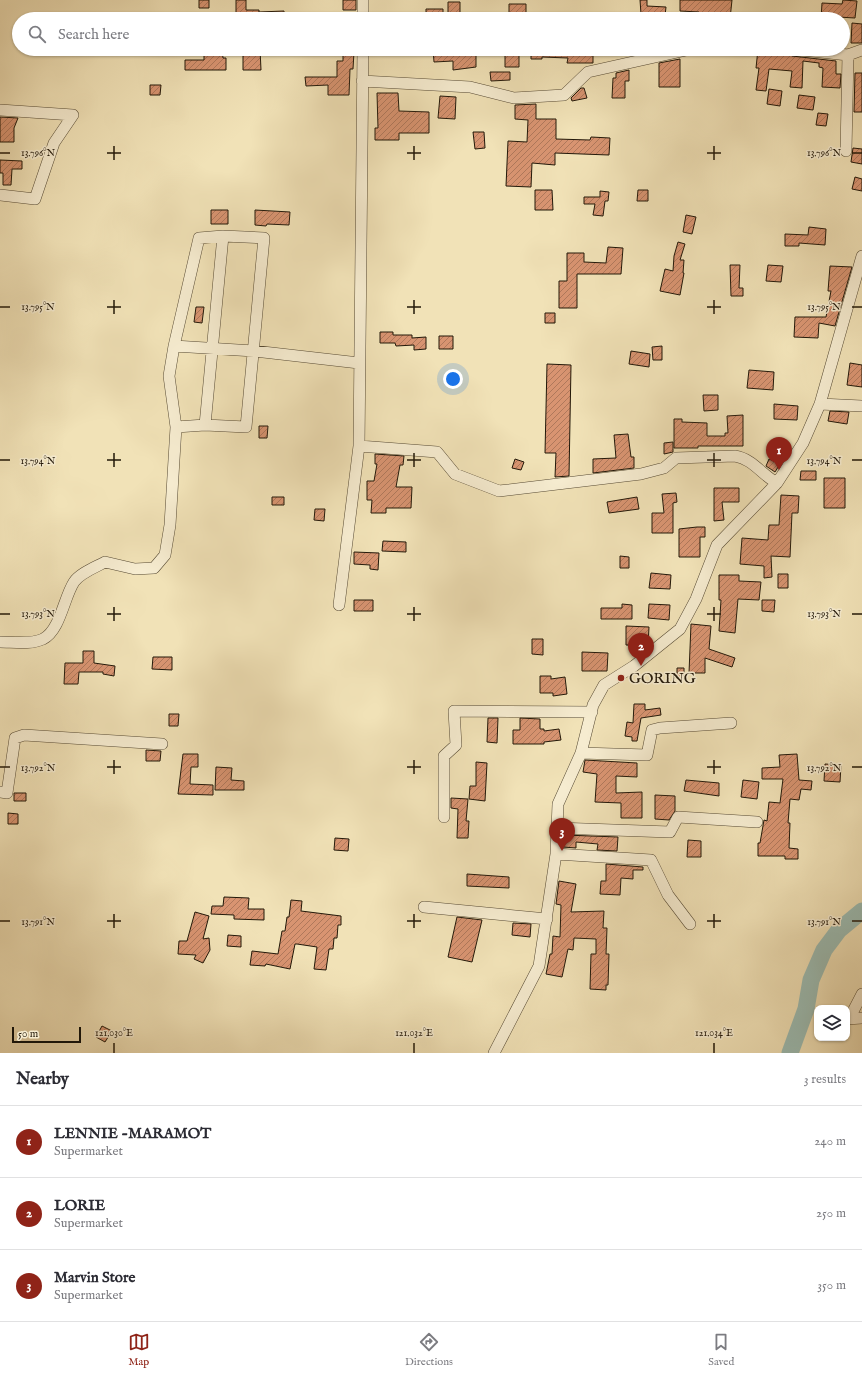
<!DOCTYPE html>
<meta charset="utf-8">
<style>
:root{--surface:#fff;--page:#f2f2f3;--text:#2b2b33;--muted:#7c7c81;--line:#e1e1e2;--accent:#8f2418}
body{margin:0;font-family:"IM FELL English",serif;background:var(--page);color:var(--text)}
.controls{position:absolute;right:12px;bottom:12px;display:grid;overflow:hidden;border-radius:8px;box-shadow:0 1px 3px #0004}
.controls button{width:36px;height:36px;display:grid;place-items:center;padding:0;border:0;border-bottom:1px solid var(--line);background:var(--surface);color:var(--text);font:20px sans-serif}
.scale{position:absolute;left:12px;bottom:10px;width:69px;box-sizing:border-box;padding-left:4px;border:2px solid #221809;border-top:0;font-size:11px;line-height:14px;white-space:nowrap;color:#221809;-webkit-text-stroke:3px #f6ecd0;paint-order:stroke}
.you{position:absolute;left:453px;top:379px;width:14px;height:14px;margin:-10px;border:3px solid #fff;border-radius:50%;background:#1a73e8;box-shadow:0 0 0 6px #1a73e833}
.badge{display:grid;place-items:center;width:26px;height:26px;border-radius:50%;background:var(--accent);color:#fff;font-size:13px;font-weight:700}
.pin{position:absolute;translate:-50% -33px;filter:drop-shadow(0 1px 2px #0008)}
.pin::after{content:'';position:absolute;top:21px;width:14px;height:12px;background:inherit;clip-path:polygon(0 0,100% 0,50% 100%)}
.list{margin:0;padding:0;list-style:none}
h2{display:flex;justify-content:space-between;align-items:center;height:52px;margin:0;padding:0 16px;font-size:17px}
h2 small{font-size:13px;font-weight:400;color:var(--muted)}
.list li{display:grid;grid-template-columns:26px 1fr auto;gap:12px;align-items:center;box-sizing:border-box;height:72px;padding:0 16px;border-top:1px solid var(--line)}
.list b{display:block;font-size:15px;white-space:nowrap}
.list p{margin:0;font-size:13px;white-space:nowrap;color:var(--muted)}
.list em{font-size:13px;font-style:normal;color:var(--muted)}
.icon{flex:none;width:22px;height:22px;fill:none;stroke:currentColor;stroke-width:2;stroke-linecap:round;stroke-linejoin:round}
.map{position:relative;flex:none;width:862px;height:1053px;overflow:hidden}
.search{position:absolute;background:var(--surface);box-shadow:0 1px 3px #0004;left:12px;right:12px;top:12px;height:44px;display:flex;align-items:center;gap:10px;box-sizing:border-box;padding:0 14px;border-radius:22px;color:var(--muted);font-size:15px}
.sheet{height:268px;background:var(--surface)}
nav{display:flex;justify-content:space-around;align-items:center;box-sizing:border-box;height:56px;border-top:1px solid var(--line);background:var(--surface);font-size:11px;color:var(--muted)}
nav a{display:grid;justify-items:center;gap:2px}
nav .on{color:var(--accent)}
.map>svg:first-child{display:block}
.lines{fill:none;stroke-linecap:round;stroke-linejoin:round}
.river{stroke:#9cbdb4;stroke-width:17}
.building{fill:url(#building-hatch);stroke:#221809}
.minor-casing{stroke:#564a34;stroke-width:12}
.minor{stroke:#f6ecd0;stroke-width:11}
.ticks{fill:none;stroke:#221809;stroke-width:1.5}
.poi-dot{fill:#8f2418;stroke:#f6ecd0;stroke-width:1.5}
.labels{text-anchor:middle;dominant-baseline:central;stroke-width:3;stroke-linejoin:round;paint-order:stroke}
.poi-label{font-size:15px;fill:#221809;stroke:#f6ecd0;text-anchor:start}
.ticks-label{font-size:10px;text-anchor:middle;fill:#221809;stroke:#f6ecd0;stroke-width:3;stroke-linejoin:round;paint-order:stroke}
</style>
<div class="map">
<svg width="862" height="1053" viewBox="0 0 862 1053">
<defs>
<pattern id="building-hatch" width="6" height="6" patternUnits="userSpaceOnUse"><rect width="6" height="6" fill="#d89471"/><path d="M-1 1l2-2M0 6l6-6M5 7l2-2" fill="none" stroke="#af785b"/></pattern>
</defs>
<rect width="100%" height="100%" fill="#f1e2b7"/>
<filter id="stains"><feTurbulence type="fractalNoise" baseFrequency=".005" numOctaves="4"/><feColorMatrix values="0 0 0 0 .2 0 0 0 0 .09 0 0 0 0 .02 0 0 0 .5 -.17"/></filter>
<radialGradient id="worn" r=".72"><stop offset=".6" stop-color="#630" stop-opacity="0"/><stop offset="1" stop-color="#630" stop-opacity=".3"/></radialGradient>
<g class="lines">
<path class="river" d="M790,1053L806,1009L811,980L824,950L839,930L862,911"/>
</g>
<path class="building" d="M199,0H209V8H199Z
M236,0H246V10H259V12L284,11V19H236Z
M343,0H356V10H343Z
M640,0H647V6L666,7L665,16L641,14Z
M680,0H732L730,19H699V12L680,11Z
M843,0L857,1L855,18L838,17V19H821L822,3L842,4Z
M448,2H460V14H448Z
M509,4H526V14H509Z
M426,9H443V19H426Z
M852,23L862,24V43H851Z
M204,49H222L223,58H226V70H185V60H204Z
M243,49H260L261,70H243Z
M433,49H476V67L453,70V61L434,62Z
M531,49H593V63H567L568,58L542,57V59H531Z
M758,49L785,50L792,56L836,61V74H841L840,88L822,87L823,68L819,67V63L803,61L802,88L790,87L792,71L769,69L766,91L756,90L759,68H756Z
M343,51L354,52L353,69H350L349,95H328V85L306,86L305,77H337V61H343Z
M505,52H519V67H505Z
M680,59V87H659V63Z
M629,70V81H625V98H612L613,78H616V73Z
M490,72H510V80L491,81Z
M855,73H862V112H854Z
M150,85H161L160,95H150Z
M581,88H584L587,98L572,101L571,98Z
M769,89L782,91L780,106L767,104Z
M377,93H398L399,111L429,112V133H399V140H375V128H378Z
M799,95L815,97L813,110L797,108Z
M440,96L456,97L455,119L438,118Z
M536,104V119H556V139L590,140L591,137L610,138L609,155L555,153V165L532,163L531,187L506,186L508,141L527,142L528,120L515,119V105Z
M818,113L828,114L826,126L816,125Z
M0,117L18,118L14,128V142H0Z
M473,132H484L485,148L475,149Z
M853,148L862,149V164L851,162Z
M0,160L22,161V169H12L11,185H3V173H0Z
M855,177L862,179V191L852,189Z
M535,190H552L553,210H535Z
M638,190H648V201H637Z
M600,191L609,192L608,201H605L603,216L593,215L595,204H584V197H600Z
M211,210H228V224H211Z
M255,210L290,212L289,225L267,224L266,226L255,225Z
M686,215L696,217L692,234L683,232Z
M809,227L826,229L825,245L799,243V246H785V234L808,235Z
M678,242L685,244L680,260H684L683,273H684L680,295L660,291L665,269L673,271L674,256Z
M608,247L623,248L621,274H577V308H559V281H567V253H584V262L606,263Z
M730,265H740L739,288H743V296H731Z
M768,265L783,266L781,282L766,281Z
M830,266L852,267L835,326L819,323L818,338L794,337L795,317H826L831,291H828Z
M196,307H204L202,323L194,322Z
M545,313H555V323H545Z
M380,332H393V335H412V338L426,337V349L414,350V345L396,346L395,343H380Z
M439,336H453V349H439Z
M662,346V360H653L652,347Z
M631,351L650,354L649,367L629,364Z
M850,363L862,365V387L847,385Z
M547,364L571,365L569,476L555,477L556,453H545Z
M749,370L774,372L773,390L747,388Z
M703,395H718V410L704,411Z
M774,404L798,406L797,420L774,419Z
M830,411L849,412L847,424L828,421Z
M743,415V446H698V448H674V419H682V422L707,423V436H725V433H728L727,416Z
M259,426H268L267,438H259Z
M628,434L631,457H634V468L593,473V459L616,458L614,435Z
M673,442V452L664,454V443Z
M375,454L404,456L403,465H400L396,487H412L411,508H386V513H371L372,500H367V481H374L377,464H375Z
M515,459L524,462L521,470L512,468Z
M769,459L780,464L775,472L766,466Z
M801,471H816V480H800Z
M824,478H845V508H824Z
M714,488H739V502H722L724,520L714,521Z
M676,493L677,502L673,503V533H652V513H664L662,494Z
M781,495L799,496L798,513H792L790,557L771,556L772,577L764,578V566L740,564L742,538L768,540L769,525H779Z
M272,497H284V505H272Z
M637,497L639,509L609,513L607,502Z
M315,509H325L324,521L314,520Z
M697,527H705V537H700V557H679V529Z
M383,541L406,542V552L382,551Z
M354,552L379,553L378,570L370,569V565L354,564Z
M620,556L629,557V568H620Z
M651,573L671,575L670,589L649,588Z
M778,574H788V588H778Z
M719,575H739V581L761,582L759,600L738,599L735,633L719,631L721,600H719Z
M354,600H373V611H354Z
M762,600H775L774,612L762,611Z
M622,604L632,605V619H601V608H622Z
M649,604L670,605L669,620L648,618Z
M691,624L711,626L709,649L735,658L732,667L705,658V673H689Z
M626,626L649,627L648,646L626,645Z
M532,639H543V655L532,654Z
M83,651H94V663L115,666L114,676L103,674V672H79L78,684H64L65,663H83Z
M582,652L608,653L607,671H582Z
M153,657H172V670L152,669Z
M677,668H684V679H677Z
M540,676H551V679L565,677L567,694L553,696V693H540Z
M634,704H645V710L660,708L661,715L641,718L637,741H632V737L625,736L627,722L633,723Z
M169,714H179L178,726H169Z
M488,718H498L497,743L487,742Z
M520,718L540,719V729H544V731L559,729L561,740L544,742V744H513V730H520Z
M146,750L161,751L160,761H146Z
M183,754H198V767H191L190,784L213,785V795L178,794Z
M797,754L799,780L812,781L811,790L801,789L799,800L790,799L788,823H790L789,848L798,849V859H785V856H758V843H760L764,820L767,821L769,802L780,803L783,779H762V768L780,767L779,755Z
M585,760L637,763V777L616,776V793L642,792V818H621V803L595,802L597,774L583,772Z
M476,762L487,763L485,801L469,799L470,786H476Z
M825,764L841,765L840,782L824,781Z
M216,767L232,768L231,780L244,781V790H215Z
M686,780L719,783V796L684,791Z
M743,780L759,782L757,799L741,797Z
M14,793H26V801H14Z
M655,795L675,796V811L669,820L655,819Z
M451,798L468,799L466,821H469L468,838H457L458,809L451,808Z
M8,813L18,814V824H8Z
M564,835L618,837L617,851L597,850L598,844L576,842V848L563,847Z
M335,838L349,839L348,851L334,850Z
M688,840L701,841V857H687Z
M606,864L643,867V870H633V879L621,878L620,895L600,894L601,881H606Z
M467,874L509,877V888L467,886Z
M559,881L576,884L571,912L604,911L603,928H607L606,954H609L608,985H606V990L590,989L591,954H596V939L574,938L573,950L568,949L562,977L546,974L550,954H552L553,936L560,937L561,905L556,904Z
M224,897L249,898L248,909H264V920L234,919V915L211,914L212,906H223Z
M291,900L302,901L301,911L341,916V925H338L337,938H334L333,949H329L326,970L314,969L317,947L297,944H295L290,969L266,964L265,966L250,965L252,951L278,954L282,931H285L287,917H289Z
M195,912L209,916L203,939L209,938L210,950L203,963L194,959L196,955L178,954L179,941H187Z
M457,917L482,920L472,962L448,957Z
M513,923L531,924L530,937L512,935Z
M228,935L241,936V947L227,946Z
M102,1026L112,1031L105,1042L96,1037Z"/>
<g class="lines">
<defs>
<path id="minor" d="M363,19V0
M363,49L359,446L437,452L455,474L499,491L641,474L664,468L676,458L735,456C753,459 762,475 777,483
M793,49L848,55L862,50
M362,81L470,87L514,98L564,95L588,72L691,49
M0,110L73,115L54,143L35,199L0,195
M846,151L848,55
M174,346L254,351L359,363
M820,404L862,406
M205,425L223,236
M339,605L359,446
M0,642C13,642 31,645 43,639C60,631 64,597 74,582C80,573 96,567 105,562L135,569L154,568L165,555L170,525L176,427L169,376L174,346L199,238L223,236L264,238L246,427L205,425L176,427
M581,753L647,755L652,730L660,728L731,723
M0,792L7,793L15,738L24,735L162,744
M444,817V756L456,745L454,711L592,712
M557,828L670,832L678,817L757,822
M556,854L651,860L668,895L690,924
M424,907L547,919
M847,1019L862,1018
M849,1019L862,994
M494,1053L539,966L556,854L558,804L581,753L593,705L604,685L634,666L680,629L696,599L717,545L777,483L803,443L820,404L862,256"/>
</defs>
<use href="#minor" class="minor-casing"/>
<use href="#minor" class="minor"/>
</g>
<path class="ticks" d="M114,146V160M414,146V160M714,146V160M0,153H10M107,153H121M407,153H421M707,153H721M852,153H862M114,300V314M414,300V314M714,300V314M0,307H10M107,307H121M407,307H421M707,307H721M852,307H862M114,453V467M414,453V467M714,453V467M0,460H10M107,460H121M407,460H421M707,460H721M852,460H862M114,607V621M414,607V621M714,607V621M0,614H10M107,614H121M407,614H421M707,614H721M852,614H862M114,760V774M414,760V774M714,760V774M0,767H10M107,767H121M407,767H421M707,767H721M852,767H862M114,914V928M414,914V928M714,914V928M0,921H10M107,921H121M407,921H421M707,921H721M852,921H862M114,1043V1053M414,1043V1053M714,1043V1053"/>
<circle class="poi-dot" cx="621" cy="678" r="4"/>
<g class="labels">
<g class="poi-label">
<text x="629" y="678">GORING</text>
</g>
</g>
<g class="ticks-label">
<text x="38" y="156">13.796°N</text>
<text x="824" y="156">13.796°N</text>
<text x="38" y="310">13.795°N</text>
<text x="824" y="310">13.795°N</text>
<text x="38" y="464">13.794°N</text>
<text x="824" y="464">13.794°N</text>
<text x="38" y="617">13.793°N</text>
<text x="824" y="617">13.793°N</text>
<text x="38" y="771">13.792°N</text>
<text x="824" y="771">13.792°N</text>
<text x="38" y="925">13.791°N</text>
<text x="824" y="925">13.791°N</text>
<text x="114" y="1036">121.030°E</text>
<text x="414" y="1036">121.032°E</text>
<text x="714" y="1036">121.034°E</text>
</g>
<rect width="100%" height="100%" filter="url(#stains)"/>
<rect width="100%" height="100%" fill="url(#worn)"/>
</svg>
<div class="controls">
<button><svg class="icon" aria-label="layers" viewBox="0 0 24 24"><path d="M12 4l9 5-9 5-9-5zM3 14l9 5 9-5"/></svg></button>
</div>
<div class="scale">50 m</div>
<div class="you"></div>
<div class="pin badge" style="left:779px;top:470px">1</div>
<div class="pin badge" style="left:641px;top:666px">2</div>
<div class="pin badge" style="left:562px;top:851px">3</div>
<div class="search"><svg class="icon" aria-label="search" viewBox="0 0 24 24"><circle cx="10" cy="10" r="6"/><path d="M15 15l6 6"/></svg>Search here</div>
</div>
<section class="sheet">
<h2>Nearby<small>3 results</small></h2>
<ul class="list">
<li><span class="badge">1</span><div><b>LENNIE -MARAMOT</b><p>Supermarket</p></div><em>240 m</em></li>
<li><span class="badge">2</span><div><b>LORIE</b><p>Supermarket</p></div><em>250 m</em></li>
<li><span class="badge">3</span><div><b>Marvin Store</b><p>Supermarket</p></div><em>350 m</em></li>
</ul>
</section>
<nav>
<a class="on"><svg class="icon" aria-label="map" viewBox="0 0 24 24"><path d="M3 6l6-2 6 2 6-2v14l-6 2-6-2-6 2zM9 4v14M15 6v14"/></svg>Map</a>
<a><svg class="icon" aria-label="directions" viewBox="0 0 24 24"><path d="M12 3l9 9-9 9-9-9zM9 14v-3h6M13 9l2 2-2 2"/></svg>Directions</a>
<a><svg class="icon" aria-label="saved" viewBox="0 0 24 24"><path d="M7 4h10v16l-5-4-5 4z"/></svg>Saved</a>
</nav>
